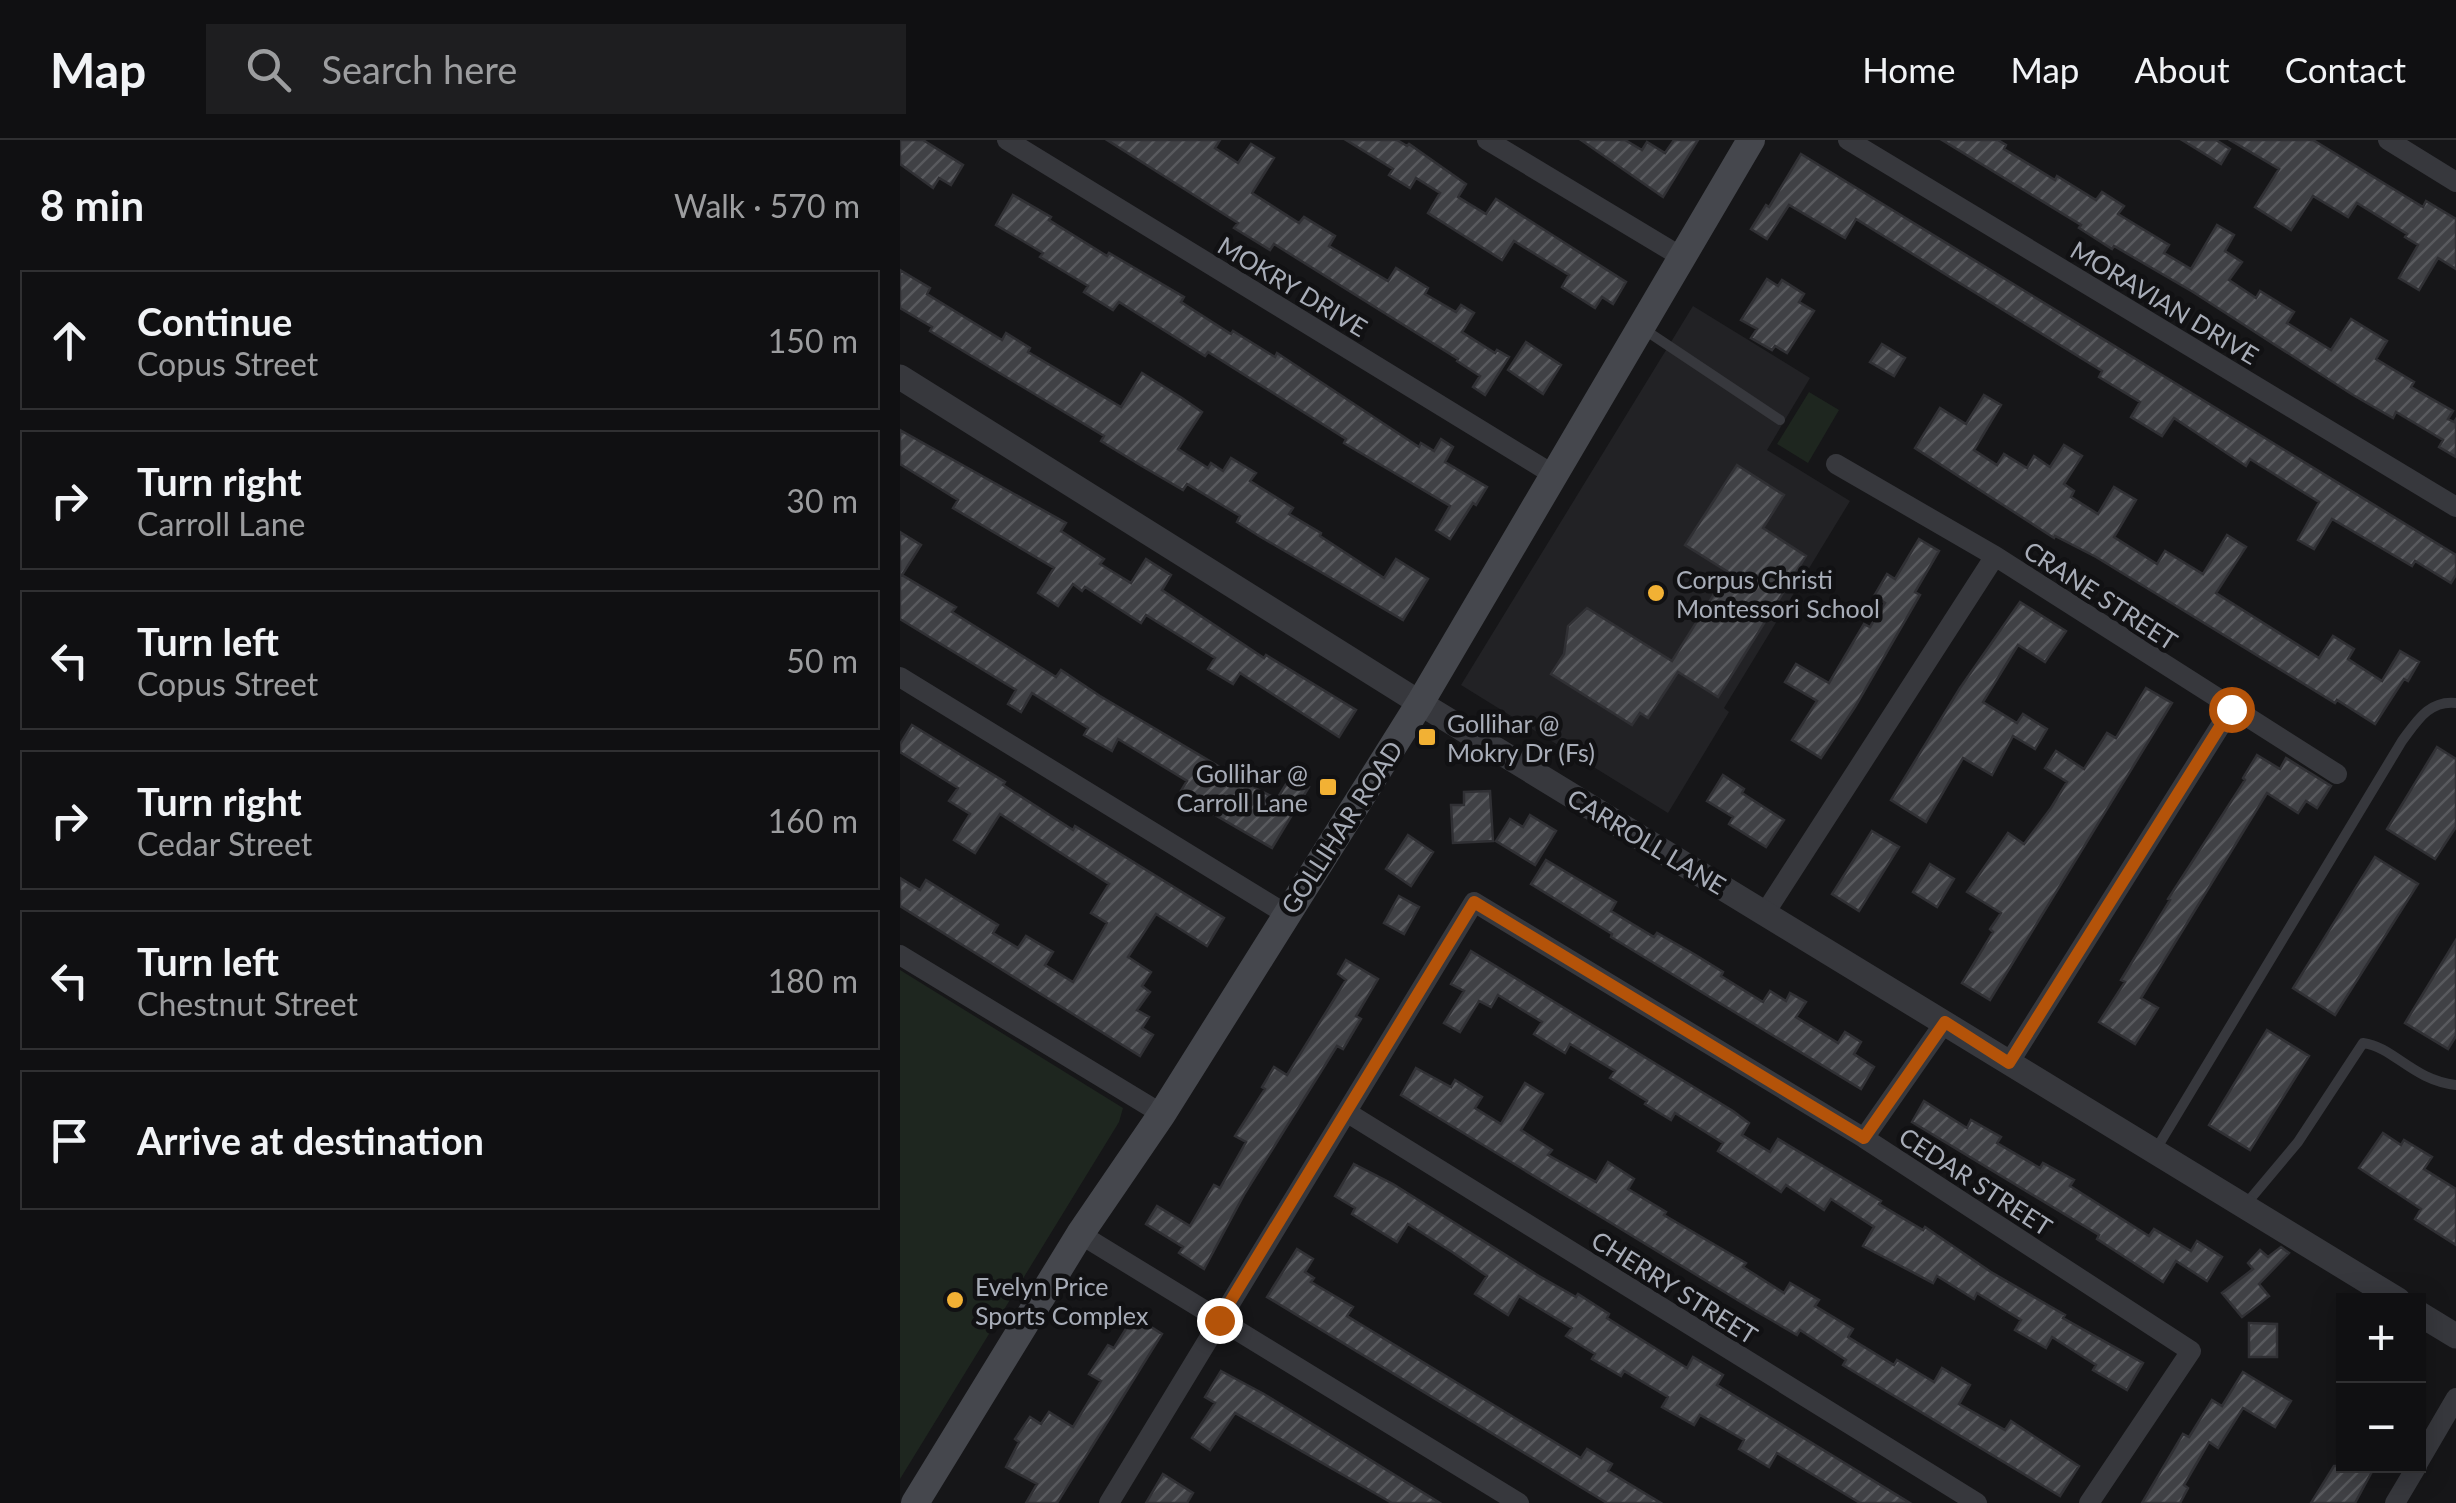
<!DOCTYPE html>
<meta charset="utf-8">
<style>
:root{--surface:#101012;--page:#1e1e20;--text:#f1f3f6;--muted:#9c9d9f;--line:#303032}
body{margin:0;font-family:Lato,sans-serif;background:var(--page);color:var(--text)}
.controls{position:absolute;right:30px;bottom:30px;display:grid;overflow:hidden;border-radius:0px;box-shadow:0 5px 25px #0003}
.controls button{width:90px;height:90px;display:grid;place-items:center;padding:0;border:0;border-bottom:2px solid var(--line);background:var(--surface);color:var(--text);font:50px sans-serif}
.stop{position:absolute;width:30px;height:30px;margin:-22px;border:8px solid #b45309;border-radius:50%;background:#fff}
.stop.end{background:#b45309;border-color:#fff;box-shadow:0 2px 10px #0008}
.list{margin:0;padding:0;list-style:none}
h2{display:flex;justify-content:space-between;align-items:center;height:130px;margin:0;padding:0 40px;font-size:42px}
h2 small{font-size:32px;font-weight:400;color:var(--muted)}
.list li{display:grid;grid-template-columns:65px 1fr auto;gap:30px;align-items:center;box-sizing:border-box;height:140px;margin:0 20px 20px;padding:0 20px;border:2px solid var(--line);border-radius:0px}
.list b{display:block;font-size:38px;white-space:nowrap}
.list p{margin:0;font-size:32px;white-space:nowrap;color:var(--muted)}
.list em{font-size:32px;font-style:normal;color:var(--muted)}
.icon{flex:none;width:55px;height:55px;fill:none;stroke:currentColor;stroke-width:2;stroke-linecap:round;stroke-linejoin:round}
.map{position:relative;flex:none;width:1556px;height:1363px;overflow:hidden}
header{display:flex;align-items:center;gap:60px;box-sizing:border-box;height:140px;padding:0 50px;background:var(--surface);border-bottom:2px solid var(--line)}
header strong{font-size:48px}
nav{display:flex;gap:55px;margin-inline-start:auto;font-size:35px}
.search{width:700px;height:90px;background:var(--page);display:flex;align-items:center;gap:25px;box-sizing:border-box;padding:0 35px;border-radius:0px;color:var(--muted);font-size:38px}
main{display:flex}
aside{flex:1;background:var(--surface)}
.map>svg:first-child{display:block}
.built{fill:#222225}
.pitch{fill:#1e261f}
.building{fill:url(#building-hatch);stroke:#303034;stroke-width:2.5}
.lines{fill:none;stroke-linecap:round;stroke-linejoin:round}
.service{stroke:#37383d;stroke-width:10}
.minor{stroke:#37383d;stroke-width:20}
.tertiary{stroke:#37383d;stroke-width:25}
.secondary{stroke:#45474d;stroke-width:28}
.route{stroke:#b45309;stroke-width:12}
.poi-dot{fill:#f2b134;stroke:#111113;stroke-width:4}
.labels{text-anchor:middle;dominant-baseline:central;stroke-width:9;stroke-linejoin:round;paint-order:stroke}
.street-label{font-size:25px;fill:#a8adb8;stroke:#111113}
.poi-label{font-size:25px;fill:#a8adb8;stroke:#111113;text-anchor:start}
</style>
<header>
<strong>Map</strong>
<div class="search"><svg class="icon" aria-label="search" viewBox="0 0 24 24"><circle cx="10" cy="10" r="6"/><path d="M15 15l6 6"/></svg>Search here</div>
<nav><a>Home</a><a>Map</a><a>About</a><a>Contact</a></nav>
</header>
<main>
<aside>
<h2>8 min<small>Walk · 570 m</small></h2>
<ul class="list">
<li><svg class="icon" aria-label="ahead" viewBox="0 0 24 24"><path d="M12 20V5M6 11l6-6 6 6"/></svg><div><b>Continue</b><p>Copus Street</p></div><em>150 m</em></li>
<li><svg class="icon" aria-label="right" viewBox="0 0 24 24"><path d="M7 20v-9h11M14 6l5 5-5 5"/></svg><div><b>Turn right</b><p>Carroll Lane</p></div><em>30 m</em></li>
<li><svg class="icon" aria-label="left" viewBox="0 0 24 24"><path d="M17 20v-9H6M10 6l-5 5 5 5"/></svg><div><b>Turn left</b><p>Copus Street</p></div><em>50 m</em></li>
<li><svg class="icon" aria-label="right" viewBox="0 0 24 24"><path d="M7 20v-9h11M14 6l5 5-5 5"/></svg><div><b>Turn right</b><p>Cedar Street</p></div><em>160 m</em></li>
<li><svg class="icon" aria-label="left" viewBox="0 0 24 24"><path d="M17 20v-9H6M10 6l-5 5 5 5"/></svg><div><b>Turn left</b><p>Chestnut Street</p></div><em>180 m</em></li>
<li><svg class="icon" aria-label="arrive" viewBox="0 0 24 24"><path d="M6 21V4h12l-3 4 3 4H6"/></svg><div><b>Arrive at destination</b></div></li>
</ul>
</aside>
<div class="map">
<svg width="1556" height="1363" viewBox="0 0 1556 1363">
<defs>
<pattern id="building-hatch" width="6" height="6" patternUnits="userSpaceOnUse" patternTransform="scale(2.5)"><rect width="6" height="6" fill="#404145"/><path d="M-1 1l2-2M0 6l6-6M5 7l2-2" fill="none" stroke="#595a5e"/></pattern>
</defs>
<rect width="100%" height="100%" fill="#161618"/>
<path class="built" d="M793,166L910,238L867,310L950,361L824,568L829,572L768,673L561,545Z"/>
<path class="pitch" d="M909,252L939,270L908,323L877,304Z
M0,830L223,968L219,982L0,1339Z"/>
<path class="building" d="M0,0H23L63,25L51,45L39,38L33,48L0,24Z
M207,0H320L315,8L338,23L351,4L374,18L352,53L399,83L404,77L435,96L429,106L488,141L496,128L528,148L525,154L556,172L561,165L574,173L562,192L595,213L597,210L609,217L585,255L573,247L580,236L557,221L558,219L374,104L370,110L334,88L338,83Z
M446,0H497L507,6L509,4L566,44L558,57L586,74L596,59L726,142L713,164L702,157L695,168L662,147L669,135L614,101L602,120L528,73L540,53L516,38L510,48L489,35L493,29Z
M681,0H725L742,10L747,2L765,13L774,0H798L763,57Z
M1042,0H1098L1106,5L1104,9L1155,40L1157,36L1196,60L1202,52L1224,66L1218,74L1269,105L1264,113L1291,129L1317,85L1334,95L1325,111L1342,122L1329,140L1356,158L1360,151L1394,172L1387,183L1431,210L1451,179L1487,201L1476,219L1514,242L1511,247L1553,271L1548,279L1554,282L1556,279V317L1539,307L1543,300L1496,272L1493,278L1453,255L1293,152L1214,106L1212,109L1179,88L1181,85Z
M1282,0H1316L1330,9L1321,24Z
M1330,0H1413L1523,67L1526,61L1556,79V129L1538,118L1519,150L1499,138L1518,105L1505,97L1507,94L1457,63L1448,77L1413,56L1391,90L1355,67L1379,29Z
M901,14L1556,415V435L1551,443L1515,421L1512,426L1432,379L1414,409L1398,400L1419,362L1350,319L1346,326L1274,278L1262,296L1231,277L1240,262L1199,237L1202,231L956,79L945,98L889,65L867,99L851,89L866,65L869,67Z
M113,55L151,77L149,80L207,116L209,113L284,157L281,162L331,194L333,191L375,217L377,213L519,307L521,303L534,311L541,299L553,307L545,322L587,347L576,365L573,363L550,399L536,390L550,366L444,303L446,299L308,212L305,216L219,162L213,170L184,152L188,146L140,117L143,113L96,85Z
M0,130L30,148L27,154L102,200L106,193L130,208L128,212L221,267L242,233L282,258L302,272L278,309L308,328L311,323L323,331L331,318L356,333L350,341L393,368L389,374L421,393L420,396L484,438L496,419L528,439L503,480L359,396L337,382L340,376L287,344L283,350L240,325L201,301L204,296L30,191L32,187L0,168Z
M867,139L878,146L882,140L904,154L899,162L914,171L887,213L875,206L872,210L851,198L857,189L841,180Z
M626,202L661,225L643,254L608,230Z
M982,204L1005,218L994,236L970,222Z
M1084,255L1101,265L1074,310L1097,325L1104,314L1127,328L1134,316L1150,327L1164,305L1182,316L1164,344L1174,351L1171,357L1198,374L1214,347L1236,360L1214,397L1257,424L1265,411L1303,434L1327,395L1346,407L1316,453L1419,518L1433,496L1454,509L1448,519L1482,541L1500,511L1519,522L1508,541L1504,539L1475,584L1437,560L1435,563L1196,417L1155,396L1154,398L1015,308L1040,268L1066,284Z
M0,290L166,383L161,391L204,419L200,424L231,443L246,419L271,435L262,450L364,518L366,515L456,570L439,597L340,533L333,544L308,529L315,518L246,475L241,483L185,447L182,451L173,444L158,466L138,453L154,428L53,368L58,360L0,324Z
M837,325L884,355L863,388L906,416L818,557L778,532L748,578L740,573L732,585L651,534L664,514L668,486L687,468L772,521L828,432L785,405Z
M0,392L21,405L2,435L56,467L52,472L156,537L161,530L200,556L357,649L377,659L391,636L409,647L372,708L279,654L287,641L218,599L212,611L184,595L188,588L132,553L121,572L108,564L116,550L0,479Z
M1019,399L1039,411L1015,452L1020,455L955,567L921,618L892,600L917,561L885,542L896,524L929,543L964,484L970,487L985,463L974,456L987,434L995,439Z
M1120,462L1166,491L1145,522L1118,505L1083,562L1117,583L1123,574L1147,589L1135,609L1113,596L1092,635L1063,618L1026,682L991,660L1060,548Z
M1246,548L1272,563L1090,860L1062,843L1093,792L1090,789L1101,773L1067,752L1108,693L1124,704L1151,668L1167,642L1145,628L1156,611L1184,629L1207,593L1216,598Z
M12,585L105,642L103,645L173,690L175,686L324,778L307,806L256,774L228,817L251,832L242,846L250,852L237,870L249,877L242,888L253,895L240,916L0,766V738L20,750L26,740L98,785L93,793L118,808L126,796L153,812L145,825L173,842L207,783L191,773L209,744L100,674L75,713L54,700L70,674L49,661L58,648L0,612V604Z
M1537,607L1556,619V687L1535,719L1487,689Z
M1357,615L1380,629L1386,618L1431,646L1417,668L1406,661L1398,673L1367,653L1241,858L1258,868L1235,904L1199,882L1225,842L1221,840L1270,760L1268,759L1345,640L1343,638Z
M823,635L844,649L842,653L884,680L866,707L829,684L833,677L807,661Z
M590,651L593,701L553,703L551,665H564V652Z
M630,675L656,691L635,725L596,701L610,679L623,687Z
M972,691L999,707L959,771L932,754Z
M508,695L533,712L511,746L486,729Z
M1475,717L1518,744L1435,875L1393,848Z
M646,720L716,762L711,771L754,797L757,793L794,814L823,832L821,836L863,862L870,851L886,861L890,853L906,862L896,877L938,903L945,892L961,902L954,914L974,927L961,949L711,797L712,794L631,744Z
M1030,724L1054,739L1037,767L1013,752Z
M499,756L519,767L504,794L484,783Z
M1556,800V896L1548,909L1505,883Z
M571,811L833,971L849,983L842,995L870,1012L878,999L981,1061L979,1064L1023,1090L1025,1087L1091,1132L1165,1175L1163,1178L1243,1223L1227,1250L1193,1230L1196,1225L1152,1197L1146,1208L1115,1190L1121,1180L1077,1153L1074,1159L1037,1136L1033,1143L963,1106L974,1087L931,1059L924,1070L886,1045L881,1052L818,1011L823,1003L775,973L771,980L745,964L747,961L710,938L715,931L670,904L665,913L634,894L642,882L598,855L591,867L579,861L560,892L544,883L564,851L551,844Z
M446,820L478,839L456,876L461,879L443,909L437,906L345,1053L304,1129L279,1113L283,1107L246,1084L257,1066L290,1086L314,1045L320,1048L346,1002L335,996L365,949L362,947L374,927L387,935L446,840L438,834Z
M1367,890L1409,916L1350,1010L1309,985Z
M516,928L551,947L555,940L582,957L575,968L601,984L625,943L643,954L621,990L652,1010L648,1015L696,1042L708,1022L734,1039L728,1049L766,1072L764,1075L846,1123L843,1127L884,1153L890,1143L919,1160L915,1166L953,1189L948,1197L994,1225L997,1220L1034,1242L1042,1228L1070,1245L1059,1264L1105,1290L1111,1281L1179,1326L1160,1356L943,1225L946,1220L900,1190L897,1195L854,1170L501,955Z
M1024,961L1067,988L1071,980L1101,997L1097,1003L1140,1028L1143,1023L1174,1040L1170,1046L1249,1096L1254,1089L1291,1111L1297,1101L1322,1117L1307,1141L1276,1121L1263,1142L1197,1099L1199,1095L1012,982Z
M1483,993L1501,1005L1504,1000L1532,1017L1524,1029L1556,1049V1105L1515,1079L1521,1069L1459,1028Z
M454,1024L493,1044L639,1136L676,1157L678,1154L709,1174L707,1178L787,1228L793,1217L823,1235L817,1245L1010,1363H960L877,1313L869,1327L839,1309L844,1300L800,1275L794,1285L762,1267L768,1257L724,1231L721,1236L692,1219L695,1214L666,1196L672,1188L619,1156L608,1175L575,1154L587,1136L552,1112L508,1084L497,1102L452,1074L455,1068L435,1056Z
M1381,1107L1389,1113L1359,1144L1369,1156L1342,1177L1322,1153L1353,1129L1348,1123L1360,1110L1368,1117Z
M397,1109L413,1119L405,1132L414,1138L411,1142L453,1167L447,1176L681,1318L687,1309L712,1324L708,1331L761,1363H707L367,1157Z
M234,1176L262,1194L157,1363H126L137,1344L106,1327L119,1302L115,1299L130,1277L141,1284L149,1272L173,1287L201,1241L189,1234L208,1205L214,1208Z
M1349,1183L1377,1184V1217H1349Z
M321,1231L364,1254L540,1363H492L335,1273L310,1310L292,1298L315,1263L305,1257Z
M1343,1232L1391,1261L1375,1287L1343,1268L1318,1308L1309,1302L1284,1345L1288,1348L1280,1363H1242L1283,1294L1289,1297L1312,1260L1322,1266Z
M1434,1326H1475L1455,1363H1411Z
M263,1334L293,1353L287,1363H246Z"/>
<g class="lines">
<path class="service" d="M745,190L880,280
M1255,1011L1502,601C1517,581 1529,560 1556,563
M1346,1064L1398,1002L1463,903C1494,907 1512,940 1556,945"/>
<path class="minor" d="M107,0L654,335
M587,0L780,116
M948,0L1556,367
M1488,0L1556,42
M936,324L1095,416L1437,634
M0,537L386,774
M865,773L1095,416
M0,815L262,974
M1109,923L1331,569
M448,973L1077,1363
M964,998L1045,882
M180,1094L619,1363
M1518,1323L1556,1258
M209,1363L574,762L964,998L1291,1211L1189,1363
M1495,1363L1517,1326"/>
<path class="tertiary" d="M0,237L520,563L1498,1160
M1518,1173L1556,1196"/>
<path class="secondary" d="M15,1363L180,1094L262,974L520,563L851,0"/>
</g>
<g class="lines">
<path class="route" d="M319,1180L574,762L964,998L1045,882L1109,923L1331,569"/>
</g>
<g class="poi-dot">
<circle cx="756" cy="453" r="10"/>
<rect x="517" y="587" width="20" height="20" rx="5"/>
<rect x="418" y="637" width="20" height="20" rx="5"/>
<circle cx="55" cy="1160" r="10"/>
</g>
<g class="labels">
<g class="street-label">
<text transform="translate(393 146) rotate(31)">MOKRY DRIVE</text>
<text transform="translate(1265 162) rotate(31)">MORAVIAN DRIVE</text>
<text transform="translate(1201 455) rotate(33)">CRANE STREET</text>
<text transform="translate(441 687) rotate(-57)">GOLLIHAR ROAD</text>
<text transform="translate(747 701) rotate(31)">CARROLL LANE</text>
<text transform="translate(1076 1041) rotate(33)">CEDAR STREET</text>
<text transform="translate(775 1147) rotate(32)">CHERRY STREET</text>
</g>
<g class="poi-label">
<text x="776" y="439">Corpus Christi<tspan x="776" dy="29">Montessori School</tspan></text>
<text x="547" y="583">Gollihar @<tspan x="547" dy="29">Mokry Dr (Fs)</tspan></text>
<text x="408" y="633" text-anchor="end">Gollihar @<tspan x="408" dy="29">Carroll Lane</tspan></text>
<text x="75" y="1146">Evelyn Price<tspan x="75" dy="29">Sports Complex</tspan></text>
</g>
</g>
</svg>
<div class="controls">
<button>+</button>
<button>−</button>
</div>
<div class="stop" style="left:1331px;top:569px"></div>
<div class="stop end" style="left:319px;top:1180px"></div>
</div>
</main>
